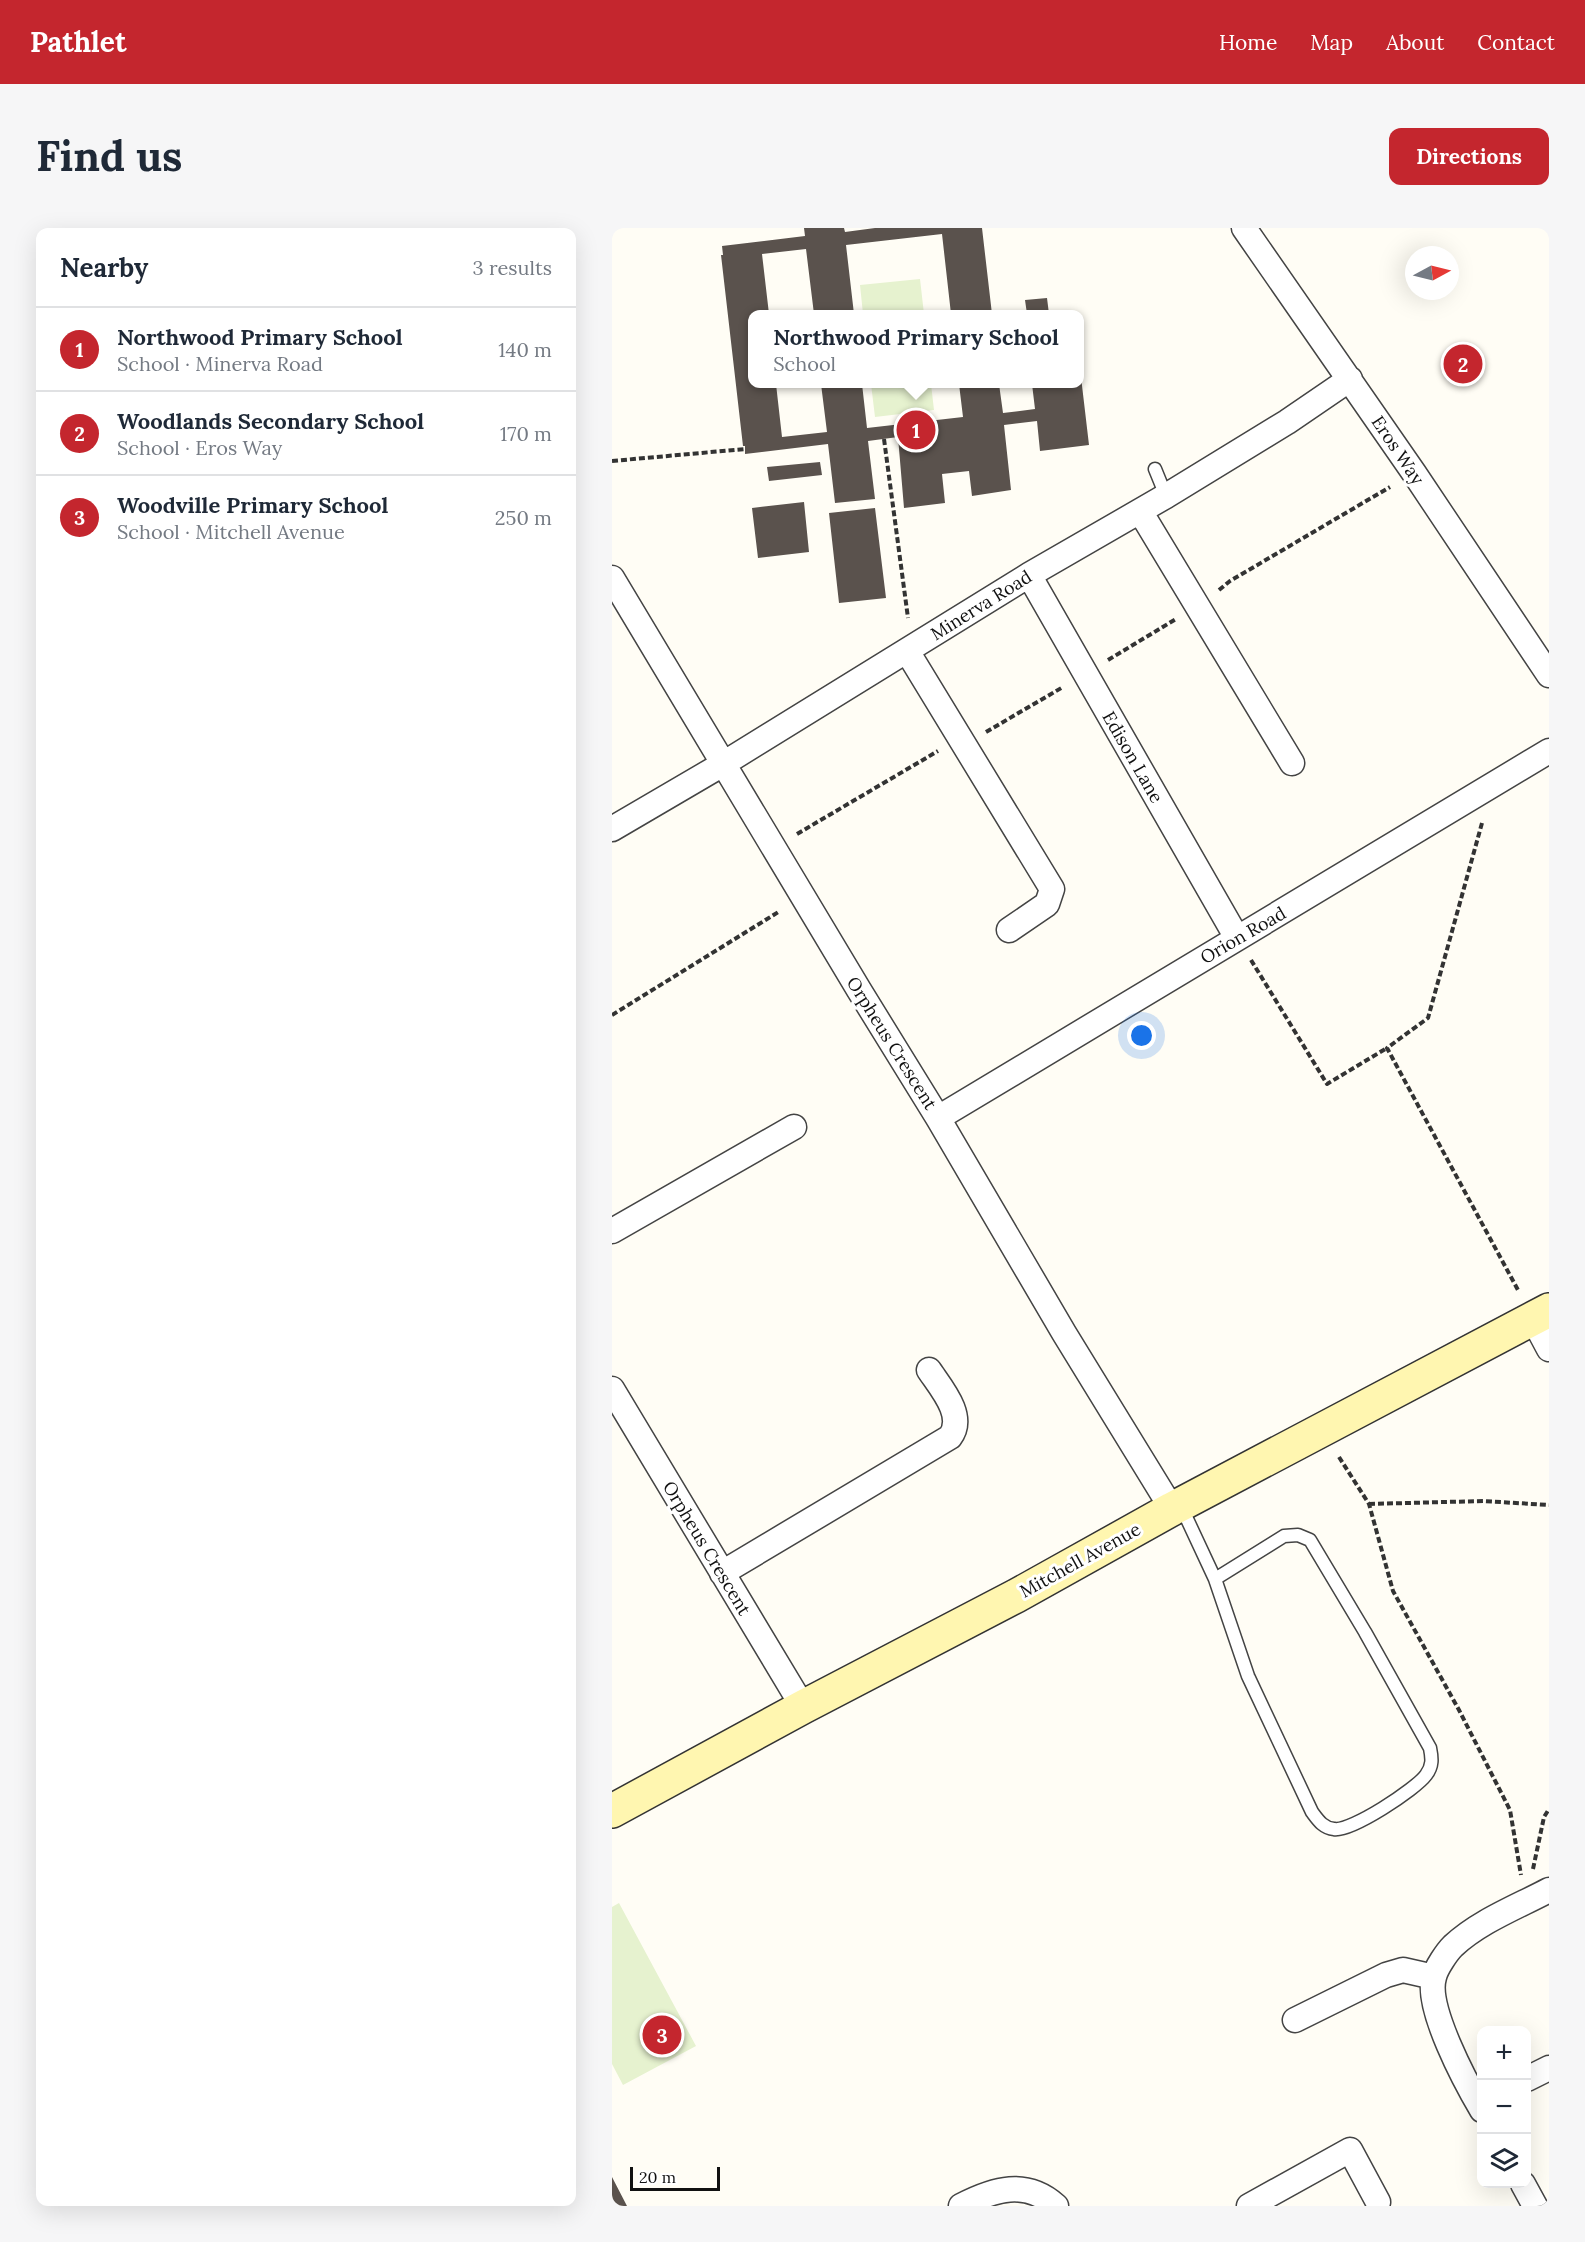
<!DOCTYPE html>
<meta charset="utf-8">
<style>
:root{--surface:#fff;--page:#f6f6f7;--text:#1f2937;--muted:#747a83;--line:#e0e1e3;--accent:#c4262e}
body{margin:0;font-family:Lora,serif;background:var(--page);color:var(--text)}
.controls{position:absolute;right:18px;bottom:18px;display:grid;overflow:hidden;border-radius:12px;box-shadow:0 6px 24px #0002}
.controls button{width:54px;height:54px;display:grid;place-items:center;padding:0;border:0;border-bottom:2px solid var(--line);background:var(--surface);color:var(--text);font:30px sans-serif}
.compass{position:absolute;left:793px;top:18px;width:54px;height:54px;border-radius:50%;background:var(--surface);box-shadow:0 6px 24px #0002;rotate:83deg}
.scale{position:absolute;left:18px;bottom:15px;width:90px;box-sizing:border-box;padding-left:6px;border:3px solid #111;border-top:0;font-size:16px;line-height:21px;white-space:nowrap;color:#111;-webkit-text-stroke:4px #fff;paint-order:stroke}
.you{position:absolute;left:530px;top:808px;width:21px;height:21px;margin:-15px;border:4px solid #fff;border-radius:50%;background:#1a73e8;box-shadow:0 0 0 9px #1a73e833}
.badge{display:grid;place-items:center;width:39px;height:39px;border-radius:50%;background:var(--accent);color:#fff;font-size:20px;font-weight:700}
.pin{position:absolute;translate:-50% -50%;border:3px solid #fff;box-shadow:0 2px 6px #0006}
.popup{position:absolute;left:136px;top:82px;width:336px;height:78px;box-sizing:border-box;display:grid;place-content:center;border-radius:12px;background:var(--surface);filter:drop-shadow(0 2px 4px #0005);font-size:20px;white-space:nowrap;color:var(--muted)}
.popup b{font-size:22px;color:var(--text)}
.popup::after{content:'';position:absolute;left:50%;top:100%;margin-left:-12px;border:12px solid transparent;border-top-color:var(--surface)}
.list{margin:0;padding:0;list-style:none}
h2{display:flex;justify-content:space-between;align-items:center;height:78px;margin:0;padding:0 24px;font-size:26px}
h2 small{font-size:20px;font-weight:400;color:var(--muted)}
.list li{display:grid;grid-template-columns:39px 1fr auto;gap:18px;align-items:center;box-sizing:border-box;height:84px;padding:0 24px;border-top:2px solid var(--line)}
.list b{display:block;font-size:22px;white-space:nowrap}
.list p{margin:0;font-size:20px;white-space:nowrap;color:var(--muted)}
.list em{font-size:20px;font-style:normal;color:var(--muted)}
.icon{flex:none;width:33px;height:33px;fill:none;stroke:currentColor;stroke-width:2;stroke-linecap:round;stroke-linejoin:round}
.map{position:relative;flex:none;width:937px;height:1978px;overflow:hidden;border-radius:12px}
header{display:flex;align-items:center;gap:36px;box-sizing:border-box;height:84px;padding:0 30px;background:var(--accent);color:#fff}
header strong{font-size:28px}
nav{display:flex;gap:33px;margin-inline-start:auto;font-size:21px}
.intro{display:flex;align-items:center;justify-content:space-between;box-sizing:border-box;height:144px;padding:0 36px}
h1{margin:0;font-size:42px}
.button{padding:15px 27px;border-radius:12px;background:var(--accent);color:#fff;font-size:21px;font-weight:700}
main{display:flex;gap:36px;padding:0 36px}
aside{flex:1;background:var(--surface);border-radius:12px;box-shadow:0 6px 24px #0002}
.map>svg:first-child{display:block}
.pitch{fill:#e6f2cf}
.building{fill:#5a524d}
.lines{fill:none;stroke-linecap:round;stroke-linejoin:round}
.lane-casing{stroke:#444;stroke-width:15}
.street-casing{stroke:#444;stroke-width:27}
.secondary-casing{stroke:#333;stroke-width:36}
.path{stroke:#333;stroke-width:4;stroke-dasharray:6 3;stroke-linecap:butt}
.lane{stroke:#fff;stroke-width:12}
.street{stroke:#fff;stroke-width:24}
.secondary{stroke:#fff6b0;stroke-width:33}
.labels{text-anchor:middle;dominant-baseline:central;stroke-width:6;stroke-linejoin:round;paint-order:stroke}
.street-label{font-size:18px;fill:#111;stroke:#fff}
</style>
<header>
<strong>Pathlet</strong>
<nav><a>Home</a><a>Map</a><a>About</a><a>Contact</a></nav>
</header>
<div class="intro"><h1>Find us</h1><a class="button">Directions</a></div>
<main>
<aside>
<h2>Nearby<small>3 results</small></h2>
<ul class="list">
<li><span class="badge">1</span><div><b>Northwood Primary School</b><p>School · Minerva Road</p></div><em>140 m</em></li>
<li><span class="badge">2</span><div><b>Woodlands Secondary School</b><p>School · Eros Way</p></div><em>170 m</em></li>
<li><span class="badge">3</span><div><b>Woodville Primary School</b><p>School · Mitchell Avenue</p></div><em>250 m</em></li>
</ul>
</aside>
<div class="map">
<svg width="937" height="1978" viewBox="0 0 937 1978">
<rect width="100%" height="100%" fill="#fffdf5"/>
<path class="pitch" d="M308,51L312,86H251L248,57Z
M259,156H319L322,182L263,189Z
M7,1675L84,1818L11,1857L0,1836V1679Z"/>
<path class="building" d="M192,0H232L233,4L263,0H370L380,86H339L330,6L234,17L242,86H202L194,21L150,26L157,86H140V156H164L170,209L215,204L209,156H250L255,200L351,189L347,156H387L391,185L423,181L420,156H467L469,149L477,217L428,223L425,193L392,197L399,262L360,268L357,243L330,246L333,275L292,280L286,209L256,213L263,271L223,275L216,216L133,226V218H131L109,27H111L110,18L193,8Z
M435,70L437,86H415L413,72Z
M208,234L210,247L157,253L155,239Z
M192,274L197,324L146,330L140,280Z
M263,280L274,370L227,375L217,285Z
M0,1949L15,1978H0Z"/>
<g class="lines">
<defs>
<path id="lane" d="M543,241L554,268
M568,1276L603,1351L636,1448L700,1584C706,1592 711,1600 722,1601C739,1604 804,1561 814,1547C821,1538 820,1530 818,1520L753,1404L698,1312L686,1307L672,1308L603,1351"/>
<path id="street" d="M632,0L802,245L937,447
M528,283L680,535
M417,347L625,710
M0,350L247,762L326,890L452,1105L560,1281
M295,423L440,661L435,676L397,702
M0,601L111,536L417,347L554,268L675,194L738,151
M326,890L937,523
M0,1003L182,899
M921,1091L937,1121
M0,1161L191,1479
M110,1345L338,1209C354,1188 329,1160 317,1142
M683,1792L774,1747L791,1742L822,1749
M915,1851L937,1840
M870,1882C854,1855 813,1779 822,1749C824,1740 835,1724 841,1718C868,1693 905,1679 937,1662
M911,1956L923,1978
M349,1978C382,1961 414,1951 444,1978
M637,1978L738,1922L766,1974"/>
<path id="secondary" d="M0,1583L191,1479L404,1368L560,1281L937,1082"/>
</defs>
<use href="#lane" class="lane-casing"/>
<use href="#street" class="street-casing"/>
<use href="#secondary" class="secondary-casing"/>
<path class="path" d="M272,211L296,390
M0,233L133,221
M607,362L618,353L778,259
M496,432L564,391
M374,504L451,459
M870,595L816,790L775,820L906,1062
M185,606L326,523
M639,732L715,856L775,820
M0,787L168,683
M727,1229L757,1276L781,1363L847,1482L898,1582L909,1647
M757,1276L871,1273L937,1277
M921,1641L932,1589L937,1581"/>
<use href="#lane" class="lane"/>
<use href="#street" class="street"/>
<use href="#secondary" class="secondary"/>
</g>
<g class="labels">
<g class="street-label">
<text transform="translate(786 222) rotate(56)">Eros Way</text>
<text transform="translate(369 377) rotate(-32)">Minerva Road</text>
<text transform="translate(521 529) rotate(60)">Edison Lane</text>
<text transform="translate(631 707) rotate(-30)">Orion Road</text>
<text transform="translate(280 815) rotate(58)">Orpheus Crescent</text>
<text transform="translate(95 1320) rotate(59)">Orpheus Crescent</text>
<text transform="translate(468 1332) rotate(-29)">Mitchell Avenue</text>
</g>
</g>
</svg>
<div class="controls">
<button>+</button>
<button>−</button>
<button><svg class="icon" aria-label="layers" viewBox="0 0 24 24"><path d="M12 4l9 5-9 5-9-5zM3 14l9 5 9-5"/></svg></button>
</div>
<svg class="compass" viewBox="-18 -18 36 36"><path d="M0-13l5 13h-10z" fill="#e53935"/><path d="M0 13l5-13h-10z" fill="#747a83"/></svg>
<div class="scale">20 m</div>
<div class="you"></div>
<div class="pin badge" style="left:304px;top:202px">1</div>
<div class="popup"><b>Northwood Primary School</b>School</div>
<div class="pin badge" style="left:851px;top:136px">2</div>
<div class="pin badge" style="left:50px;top:1807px">3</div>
</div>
</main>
